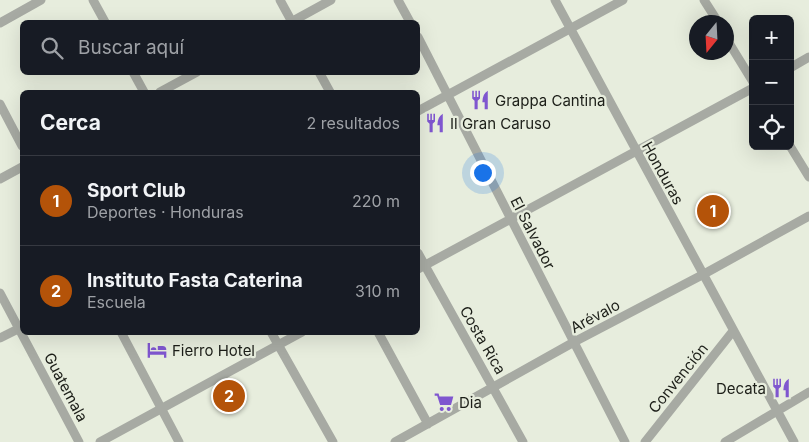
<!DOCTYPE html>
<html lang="es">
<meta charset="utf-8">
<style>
:root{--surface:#171b24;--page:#242831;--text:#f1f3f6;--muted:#9ea1a6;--line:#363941;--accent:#b45309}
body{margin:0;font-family:Inter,sans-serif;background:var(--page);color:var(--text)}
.controls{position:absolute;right:15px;top:15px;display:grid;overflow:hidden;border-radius:8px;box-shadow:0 5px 20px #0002}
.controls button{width:45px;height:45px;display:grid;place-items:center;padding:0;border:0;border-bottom:1px solid var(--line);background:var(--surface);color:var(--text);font:25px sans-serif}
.compass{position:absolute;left:689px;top:15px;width:45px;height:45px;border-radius:50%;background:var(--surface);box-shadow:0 5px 20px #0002;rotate:198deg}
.you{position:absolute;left:482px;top:172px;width:18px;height:18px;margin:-12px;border:4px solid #fff;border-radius:50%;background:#1a73e8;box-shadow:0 0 0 8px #1a73e833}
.badge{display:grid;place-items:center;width:32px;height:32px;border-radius:50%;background:var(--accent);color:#fff;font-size:16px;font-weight:700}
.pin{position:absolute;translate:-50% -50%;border:2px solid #fff;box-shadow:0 1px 5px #0006}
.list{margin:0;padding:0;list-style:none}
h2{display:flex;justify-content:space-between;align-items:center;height:65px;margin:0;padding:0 20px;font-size:21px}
h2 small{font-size:16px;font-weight:400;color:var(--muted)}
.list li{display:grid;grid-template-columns:32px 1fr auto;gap:15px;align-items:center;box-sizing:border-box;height:90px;padding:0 20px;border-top:1px solid var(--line)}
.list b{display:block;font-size:19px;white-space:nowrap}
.list p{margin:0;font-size:16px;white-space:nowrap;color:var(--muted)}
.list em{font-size:16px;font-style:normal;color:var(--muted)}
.icon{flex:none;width:28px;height:28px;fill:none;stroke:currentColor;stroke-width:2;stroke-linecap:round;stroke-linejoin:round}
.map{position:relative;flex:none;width:809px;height:442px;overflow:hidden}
.search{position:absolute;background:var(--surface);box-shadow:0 5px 20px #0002;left:20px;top:20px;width:400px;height:55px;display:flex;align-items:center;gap:12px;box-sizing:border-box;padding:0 18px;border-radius:8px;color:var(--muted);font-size:19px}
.panel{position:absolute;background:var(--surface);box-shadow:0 5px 20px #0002;left:20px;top:90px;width:400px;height:245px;border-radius:8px}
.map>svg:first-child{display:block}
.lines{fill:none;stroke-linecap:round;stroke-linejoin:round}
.minor{stroke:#a7aaa3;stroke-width:9}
.labels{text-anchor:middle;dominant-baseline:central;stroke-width:4.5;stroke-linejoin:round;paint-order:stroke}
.poi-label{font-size:15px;fill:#1c1e18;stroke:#e7eddd;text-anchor:start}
.street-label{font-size:15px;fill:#1c1e18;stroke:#e7eddd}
</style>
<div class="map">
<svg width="809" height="442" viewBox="0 0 809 442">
<rect width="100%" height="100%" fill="#e7eddd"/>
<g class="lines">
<path class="minor" d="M93,0L105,22
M280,0L292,22
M398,0L410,22
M555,0L794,442
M704,0L718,22
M291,22L331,0
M0,23L41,0
M418,37L625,442
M726,38L753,82
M790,68L809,57
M133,72L144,92
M319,72L330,92
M160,92L197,72
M0,104L22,146
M418,111L623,0
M790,146L809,177
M0,179L22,167
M418,253L523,442
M418,269L753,88
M0,293L79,442
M121,332L179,442
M271,332L333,442
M378,332L428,424
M0,338L22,327
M100,442L302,332
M395,442L574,342L704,274L809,216
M645,442L733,331
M725,442L809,392"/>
</g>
<defs>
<symbol id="restaurant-bare" viewBox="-9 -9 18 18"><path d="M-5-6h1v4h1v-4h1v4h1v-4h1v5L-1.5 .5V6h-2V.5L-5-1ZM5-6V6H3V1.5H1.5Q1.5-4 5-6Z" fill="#7f56cf" stroke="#e7eddd" stroke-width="2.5" paint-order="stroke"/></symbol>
<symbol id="hotel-bare" viewBox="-9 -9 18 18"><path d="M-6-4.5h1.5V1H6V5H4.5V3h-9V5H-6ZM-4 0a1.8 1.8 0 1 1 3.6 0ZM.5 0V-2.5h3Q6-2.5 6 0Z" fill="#7f56cf" stroke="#e7eddd" stroke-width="2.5" paint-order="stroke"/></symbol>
<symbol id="supermarket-bare" viewBox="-9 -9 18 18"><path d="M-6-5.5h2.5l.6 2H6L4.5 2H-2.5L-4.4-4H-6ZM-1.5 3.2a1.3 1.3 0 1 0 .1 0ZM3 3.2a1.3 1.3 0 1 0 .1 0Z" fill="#7f56cf" stroke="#e7eddd" stroke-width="2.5" paint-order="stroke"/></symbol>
</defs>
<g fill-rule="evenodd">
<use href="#restaurant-bare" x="466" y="86" width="28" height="28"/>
<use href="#restaurant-bare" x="421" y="109" width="28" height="28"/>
<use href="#hotel-bare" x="143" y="336" width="28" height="28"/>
<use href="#restaurant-bare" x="767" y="374" width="28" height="28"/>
<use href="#supermarket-bare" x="430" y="388" width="28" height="28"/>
</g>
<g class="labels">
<g class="poi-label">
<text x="495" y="100">Grappa Cantina</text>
<text x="450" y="123">Il Gran Caruso</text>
<text x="172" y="350">Fierro Hotel</text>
<text x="766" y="388" text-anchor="end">Decata</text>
<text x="459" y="402">Dia</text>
</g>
<g class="street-label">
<text transform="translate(663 173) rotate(61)">Honduras</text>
<text transform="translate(533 233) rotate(63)">El Salvador</text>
<text transform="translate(595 316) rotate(-28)">Arévalo</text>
<text transform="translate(483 340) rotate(60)">Costa Rica</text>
<text transform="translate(678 378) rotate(-51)">Convención</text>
<text transform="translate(66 387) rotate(62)">Guatemala</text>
</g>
</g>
</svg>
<div class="controls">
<button>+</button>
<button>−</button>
<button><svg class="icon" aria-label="locate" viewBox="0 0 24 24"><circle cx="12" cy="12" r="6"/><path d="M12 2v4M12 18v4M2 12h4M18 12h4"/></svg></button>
</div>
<svg class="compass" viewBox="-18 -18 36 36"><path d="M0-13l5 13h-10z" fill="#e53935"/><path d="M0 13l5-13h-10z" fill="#9ea1a6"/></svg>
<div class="you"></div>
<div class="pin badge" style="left:713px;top:211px">1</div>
<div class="pin badge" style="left:229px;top:396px">2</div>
<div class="search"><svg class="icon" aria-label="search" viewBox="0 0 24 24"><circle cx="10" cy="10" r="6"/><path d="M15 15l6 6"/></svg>Buscar aquí</div>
<section class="panel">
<h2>Cerca<small>2 resultados</small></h2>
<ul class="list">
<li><span class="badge">1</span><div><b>Sport Club</b><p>Deportes · Honduras</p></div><em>220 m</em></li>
<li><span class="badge">2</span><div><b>Instituto Fasta Caterina</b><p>Escuela</p></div><em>310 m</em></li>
</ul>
</section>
</div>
